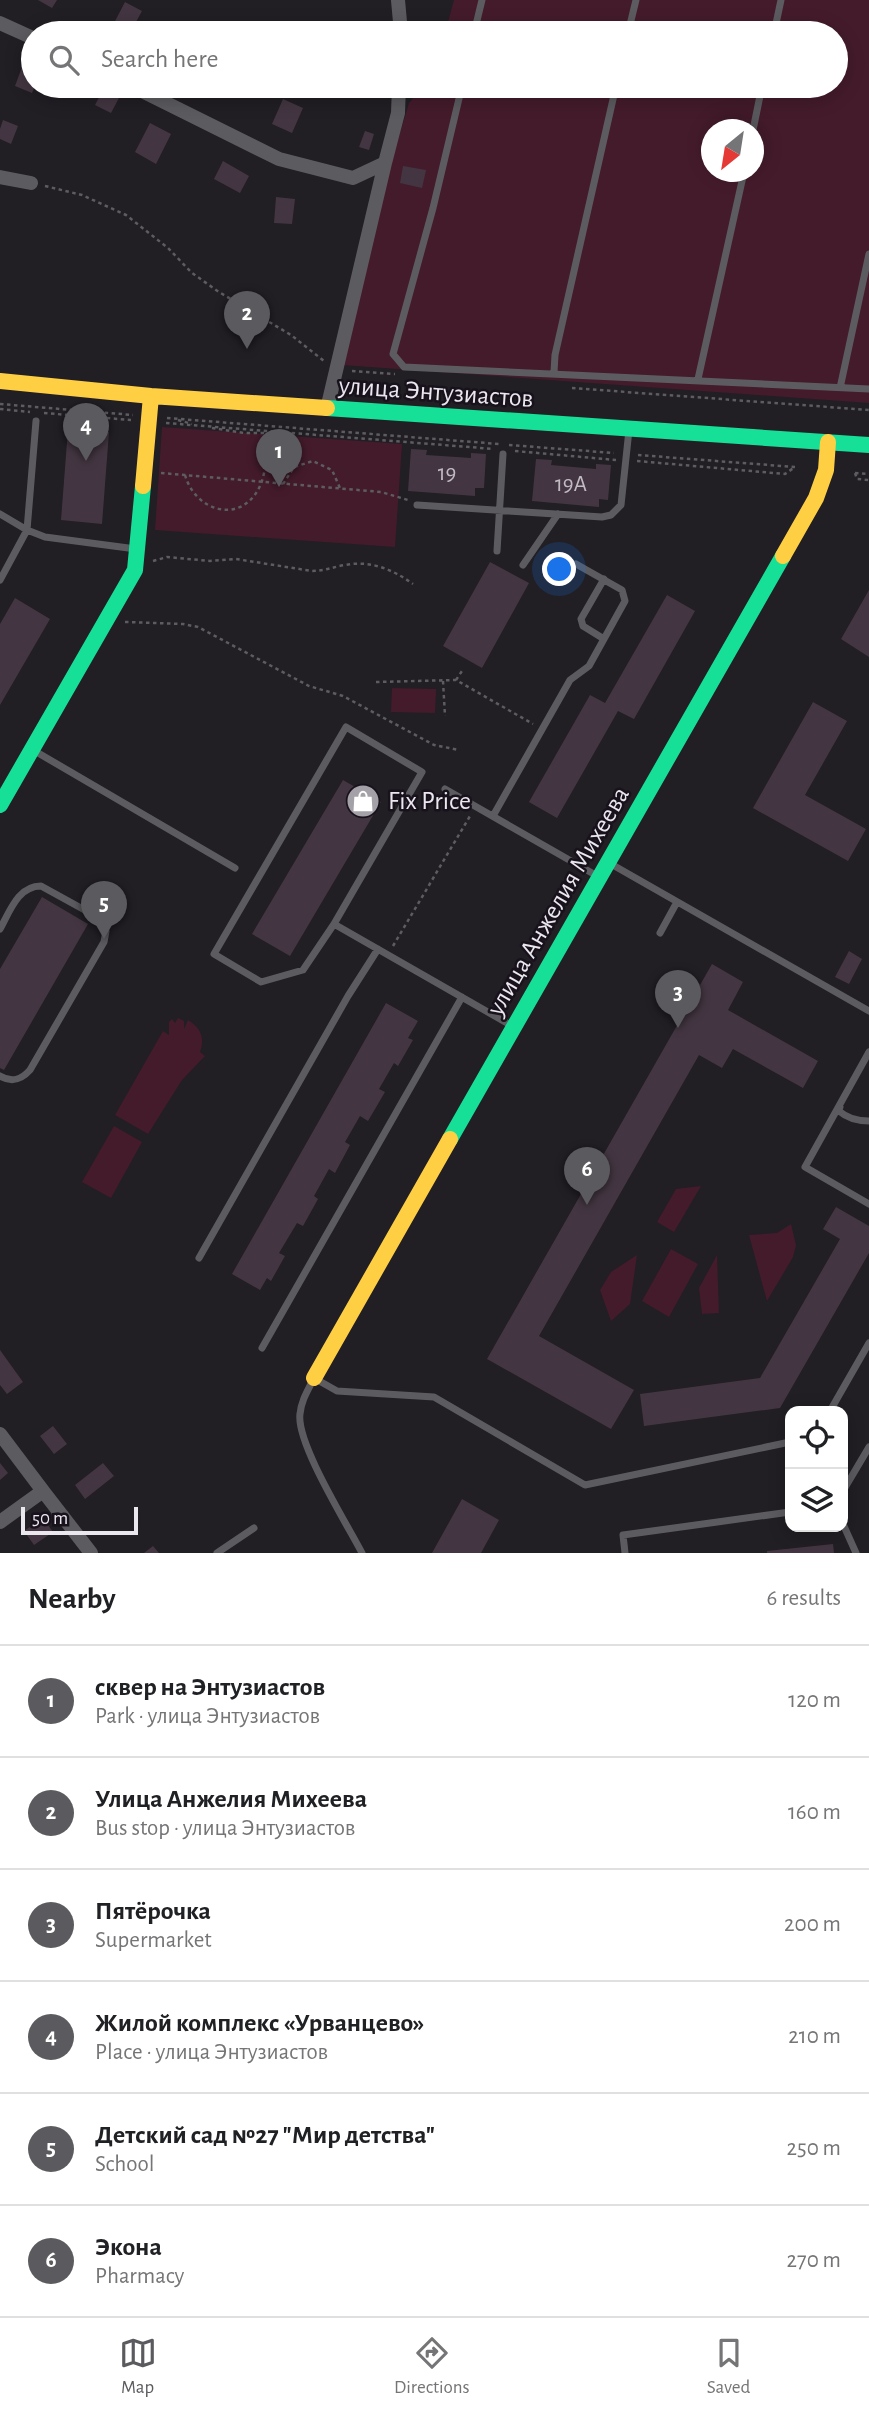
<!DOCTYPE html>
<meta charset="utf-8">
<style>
:root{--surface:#fff;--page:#f2f2f2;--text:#202124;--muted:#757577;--line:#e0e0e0;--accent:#5b5b5f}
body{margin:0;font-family:"Alegreya Sans",sans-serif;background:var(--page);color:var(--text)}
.controls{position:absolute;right:21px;bottom:21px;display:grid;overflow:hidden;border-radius:14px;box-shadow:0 4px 18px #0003}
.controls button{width:63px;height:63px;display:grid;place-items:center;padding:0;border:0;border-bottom:2px solid var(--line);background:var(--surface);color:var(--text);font:35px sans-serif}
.compass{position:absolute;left:701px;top:119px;width:63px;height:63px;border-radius:50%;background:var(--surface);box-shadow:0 4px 18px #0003;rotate:210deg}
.scale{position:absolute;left:21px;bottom:18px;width:117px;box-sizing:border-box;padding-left:7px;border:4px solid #ebe7ef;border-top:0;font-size:19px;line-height:24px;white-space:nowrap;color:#ebe7ef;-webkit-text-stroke:5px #18121d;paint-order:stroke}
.you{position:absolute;left:560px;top:570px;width:24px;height:24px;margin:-18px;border:5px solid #fff;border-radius:50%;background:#1a73e8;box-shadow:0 0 0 10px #1a73e833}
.badge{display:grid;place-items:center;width:46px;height:46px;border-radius:50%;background:var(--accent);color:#fff;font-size:23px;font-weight:700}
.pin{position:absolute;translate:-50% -58px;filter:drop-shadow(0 2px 4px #0008)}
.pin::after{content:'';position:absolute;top:37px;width:24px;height:21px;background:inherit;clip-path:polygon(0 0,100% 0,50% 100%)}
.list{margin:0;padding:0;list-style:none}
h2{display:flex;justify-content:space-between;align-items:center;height:91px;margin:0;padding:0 28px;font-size:30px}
h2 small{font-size:23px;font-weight:400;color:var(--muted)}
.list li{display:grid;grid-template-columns:46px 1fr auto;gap:21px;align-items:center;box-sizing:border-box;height:112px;padding:0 28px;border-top:2px solid var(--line)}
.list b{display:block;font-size:26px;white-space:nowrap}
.list p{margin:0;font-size:23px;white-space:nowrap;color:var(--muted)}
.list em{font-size:23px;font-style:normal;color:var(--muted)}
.icon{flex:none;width:38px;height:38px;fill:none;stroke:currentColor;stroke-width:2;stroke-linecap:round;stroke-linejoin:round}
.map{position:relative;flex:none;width:869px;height:1553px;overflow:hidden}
.search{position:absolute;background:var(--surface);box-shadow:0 4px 18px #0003;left:21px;right:21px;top:21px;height:77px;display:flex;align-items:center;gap:18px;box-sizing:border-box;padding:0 24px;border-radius:38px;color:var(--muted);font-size:26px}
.sheet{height:763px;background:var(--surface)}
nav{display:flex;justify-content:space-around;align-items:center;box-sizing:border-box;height:98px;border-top:2px solid var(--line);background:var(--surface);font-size:19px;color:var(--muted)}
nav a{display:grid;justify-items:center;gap:4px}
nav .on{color:var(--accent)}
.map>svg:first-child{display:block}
.green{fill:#441b2b;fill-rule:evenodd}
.building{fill:#433642}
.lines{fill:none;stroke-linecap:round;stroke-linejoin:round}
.path{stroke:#5d5c60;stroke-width:2.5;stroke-dasharray:3.5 3.5;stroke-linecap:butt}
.lane{stroke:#5c5c60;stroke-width:7}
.street{stroke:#5c5c60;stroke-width:14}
.fast{stroke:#16e098;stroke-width:16}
.slow{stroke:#ffcf43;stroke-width:16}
.labels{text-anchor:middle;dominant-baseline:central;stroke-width:5;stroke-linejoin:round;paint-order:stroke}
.number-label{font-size:23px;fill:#c1bbc4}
.street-label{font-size:26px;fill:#ebe7ef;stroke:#18121d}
.poi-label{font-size:26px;fill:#ebe7ef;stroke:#18121d;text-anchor:start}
</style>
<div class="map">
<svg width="869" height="1553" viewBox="0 0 869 1553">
<rect width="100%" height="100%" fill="#211e24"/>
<path class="green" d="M454,0H869V403L342,365L380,200L409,103L424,86H836V33H445ZM712,130H754V172H712Z
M162,427L402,444L395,547L155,530Z
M392,688L436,689L435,713L391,712Z
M178,1018L184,1021V1029L188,1020C201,1028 205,1038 200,1052L205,1056L182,1080L148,1134L115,1115L163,1031L169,1035V1022L172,1019L175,1023Z
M114,1126L142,1142L111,1198L82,1182Z
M701,1186L674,1232L657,1222L676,1189Z
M791,1224L796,1245L793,1257L767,1301L749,1235L777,1233Z
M671,1249L698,1264L669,1317L642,1301Z
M637,1255L630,1304L611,1321L600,1290L611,1272Z
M717,1255L719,1313L702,1314L699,1288Z"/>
<path class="building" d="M38,0H57L52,8Z
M125,2L142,11L130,33L113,25Z
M22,67L33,71V86H35L32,93L15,86Z
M104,88L120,96L111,113L95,105Z
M283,99L303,108L292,133L272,124Z
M3,120L18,126L11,144L0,139V129Z
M150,123L171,134L156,164L135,152Z
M365,131L374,134L369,150L359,147Z
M223,161L249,176L240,193L214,179Z
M403,166L426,170L422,188L400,183Z
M276,197L295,199L292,224L274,223Z
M68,429L109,432L102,524L61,520Z
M411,449L427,450L426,455L471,458V453L486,454L484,488H475V496L408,491Z
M536,459L552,460L551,465L596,469V464L611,465L608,500L599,499V507L532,501Z
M490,562L529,583L482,668L443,646Z
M869,590V657L841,639Z
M667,595L695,611L634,719L618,711L557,818L529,802L590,695L605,703Z
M15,598L50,619L0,705V624Z
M813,702L847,721L805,795L866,829L848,861L753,808Z
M343,780L381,802L290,956L252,934Z
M42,897L88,924L4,1070L0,1068V969Z
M849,951L862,959L849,984L835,977Z
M712,964L743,982L728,1010L818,1061L803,1088L733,1049L722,1068L699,1055L539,1336L634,1390L611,1429L487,1359Z
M386,1003L418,1021L408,1038L413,1040L398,1066L394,1063L379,1089L385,1092L368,1121L360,1116L345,1142L350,1145L335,1173L329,1169L314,1196L318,1199L303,1226L297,1223L279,1253L285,1256L271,1281L267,1278L260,1290L232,1274Z
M836,1207L869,1226V1253L780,1408L644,1426L640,1394L760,1378L840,1239L823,1229Z
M0,1350L23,1382L7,1394L0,1385Z
M53,1426L67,1444L54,1454L40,1436Z
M0,1463L8,1473L0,1480Z
M103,1463L114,1476L85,1499L75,1485Z
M462,1499L499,1520L481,1553H432Z
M43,1518L53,1532L34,1545L24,1531Z
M833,1544L834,1553H767V1551Z
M153,1546L159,1553H144Z"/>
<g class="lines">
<path class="path" d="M45,186L82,195L126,215L168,248L192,273L219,292L291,335L324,361
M352,371L395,374
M572,388L869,410
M0,404L133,415
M0,409L30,412
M44,413L131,420
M167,418L499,444
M178,420L192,424
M166,423L494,449
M212,428L244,433H279
M509,445L614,453
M515,451L616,460
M638,455L795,467
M637,461L785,474L795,467
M161,473L381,492L408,500
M855,473L857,479L869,480
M855,473L869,474
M185,475C195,511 240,525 259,488C267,473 266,450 268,433
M283,484L294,467L313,461L332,470L340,488
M153,561L167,557L210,561L236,559L312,571C324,571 333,567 345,565C370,560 392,569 413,584
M125,622L183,624L198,627L309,686L343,696L434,745L459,750
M456,680L462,671
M443,681L445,716
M376,682L456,680L533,724
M393,946L470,816"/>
<path class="lane" d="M474,33L482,0
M628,33L636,0
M774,33L781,0
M462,86L433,208L393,354L404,367L869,389
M753,130L762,86
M554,372L555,355L616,86
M698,379L744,172
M840,388L869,254
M36,421L27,530L45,537L136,549
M417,505L602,517L611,515L621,505L629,430
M0,514L27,530L0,580
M497,551L503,454
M523,565L558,514
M604,579L581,619L583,626L604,639
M33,750L235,868
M445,789L599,877
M493,816L570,680L589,666L625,601L622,590L576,564
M611,864L869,1011
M334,924L303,970L261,982L214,954L346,727L422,772L334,924L514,1027
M0,929C10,911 18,886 41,886L101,919L106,931L104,942L30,1070C21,1080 12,1083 0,1076
M660,933L677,902
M869,1052L805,1167L869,1204
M840,1107L839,1111C848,1119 858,1121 869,1121
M199,1258L348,996L378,949
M262,1348L462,997
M830,1411L869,1343
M843,1491L869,1447
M843,1524L856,1553
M217,1553L254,1528
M362,1553C347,1524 296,1443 300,1414C301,1401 308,1390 314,1378L337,1391L434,1397L585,1485L790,1442
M625,1553L623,1535L790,1512"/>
<path class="street" d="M398,0L401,33
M0,23L33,38
M132,86L279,159L353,178L385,163L398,113L399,86
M0,177L31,183
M327,409L385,163
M0,1434L43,1491
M0,1522L43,1491L91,1553"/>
<path class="fast" d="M327,408L869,445
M0,805L135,570L143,486
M450,1139L783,556"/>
<path class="slow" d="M0,381L151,396L327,408
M143,486L151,396
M783,556L816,498L826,470L828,442
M314,1378L450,1139"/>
</g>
<defs>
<symbol id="shop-disc" viewBox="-11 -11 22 22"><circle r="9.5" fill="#a4a1a8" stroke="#18121d"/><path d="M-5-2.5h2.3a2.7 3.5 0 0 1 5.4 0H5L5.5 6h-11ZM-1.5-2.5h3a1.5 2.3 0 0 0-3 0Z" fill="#fff"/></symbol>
</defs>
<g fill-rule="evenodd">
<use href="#shop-disc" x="344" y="782" width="38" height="38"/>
</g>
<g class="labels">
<g class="number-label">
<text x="447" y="473">19</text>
<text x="571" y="484">19А</text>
</g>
<g class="street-label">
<text transform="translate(436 392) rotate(4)">улица Энтузиастов</text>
<text transform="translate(558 901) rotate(-60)">улица Анжелия Михеева</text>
</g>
<g class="poi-label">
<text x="388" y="801">Fix Price</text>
</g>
</g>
</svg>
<div class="controls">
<button><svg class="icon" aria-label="locate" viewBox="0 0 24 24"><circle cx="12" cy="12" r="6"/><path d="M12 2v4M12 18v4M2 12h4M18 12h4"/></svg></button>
<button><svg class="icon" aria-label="layers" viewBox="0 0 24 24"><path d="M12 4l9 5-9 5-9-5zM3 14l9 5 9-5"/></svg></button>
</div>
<svg class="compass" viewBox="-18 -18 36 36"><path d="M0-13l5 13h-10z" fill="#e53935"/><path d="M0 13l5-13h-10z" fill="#757577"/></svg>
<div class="scale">50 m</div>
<div class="you"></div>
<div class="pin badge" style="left:279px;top:487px">1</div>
<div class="pin badge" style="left:247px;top:349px">2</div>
<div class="pin badge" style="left:678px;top:1028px">3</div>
<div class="pin badge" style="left:86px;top:461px">4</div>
<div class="pin badge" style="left:104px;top:939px">5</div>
<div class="pin badge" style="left:587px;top:1205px">6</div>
<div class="search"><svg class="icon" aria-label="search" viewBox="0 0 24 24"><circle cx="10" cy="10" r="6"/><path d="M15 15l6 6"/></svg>Search here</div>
</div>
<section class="sheet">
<h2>Nearby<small>6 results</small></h2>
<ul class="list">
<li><span class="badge">1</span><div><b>сквер на Энтузиастов</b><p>Park · улица Энтузиастов</p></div><em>120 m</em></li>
<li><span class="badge">2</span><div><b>Улица Анжелия Михеева</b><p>Bus stop · улица Энтузиастов</p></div><em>160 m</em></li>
<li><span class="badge">3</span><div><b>Пятёрочка</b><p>Supermarket</p></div><em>200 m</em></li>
<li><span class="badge">4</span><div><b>Жилой комплекс «Урванцево»</b><p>Place · улица Энтузиастов</p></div><em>210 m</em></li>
<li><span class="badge">5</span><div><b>Детский сад №27 &quot;Мир детства&quot;</b><p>School</p></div><em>250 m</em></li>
<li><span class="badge">6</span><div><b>Экона</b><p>Pharmacy</p></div><em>270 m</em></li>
</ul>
</section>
<nav>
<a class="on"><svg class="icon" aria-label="map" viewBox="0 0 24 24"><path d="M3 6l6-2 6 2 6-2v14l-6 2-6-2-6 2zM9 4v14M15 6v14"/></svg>Map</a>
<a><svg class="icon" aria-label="directions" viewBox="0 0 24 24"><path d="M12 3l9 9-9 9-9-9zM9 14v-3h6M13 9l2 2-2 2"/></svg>Directions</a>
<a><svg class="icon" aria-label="saved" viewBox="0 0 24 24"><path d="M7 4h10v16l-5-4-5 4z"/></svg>Saved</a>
</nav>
